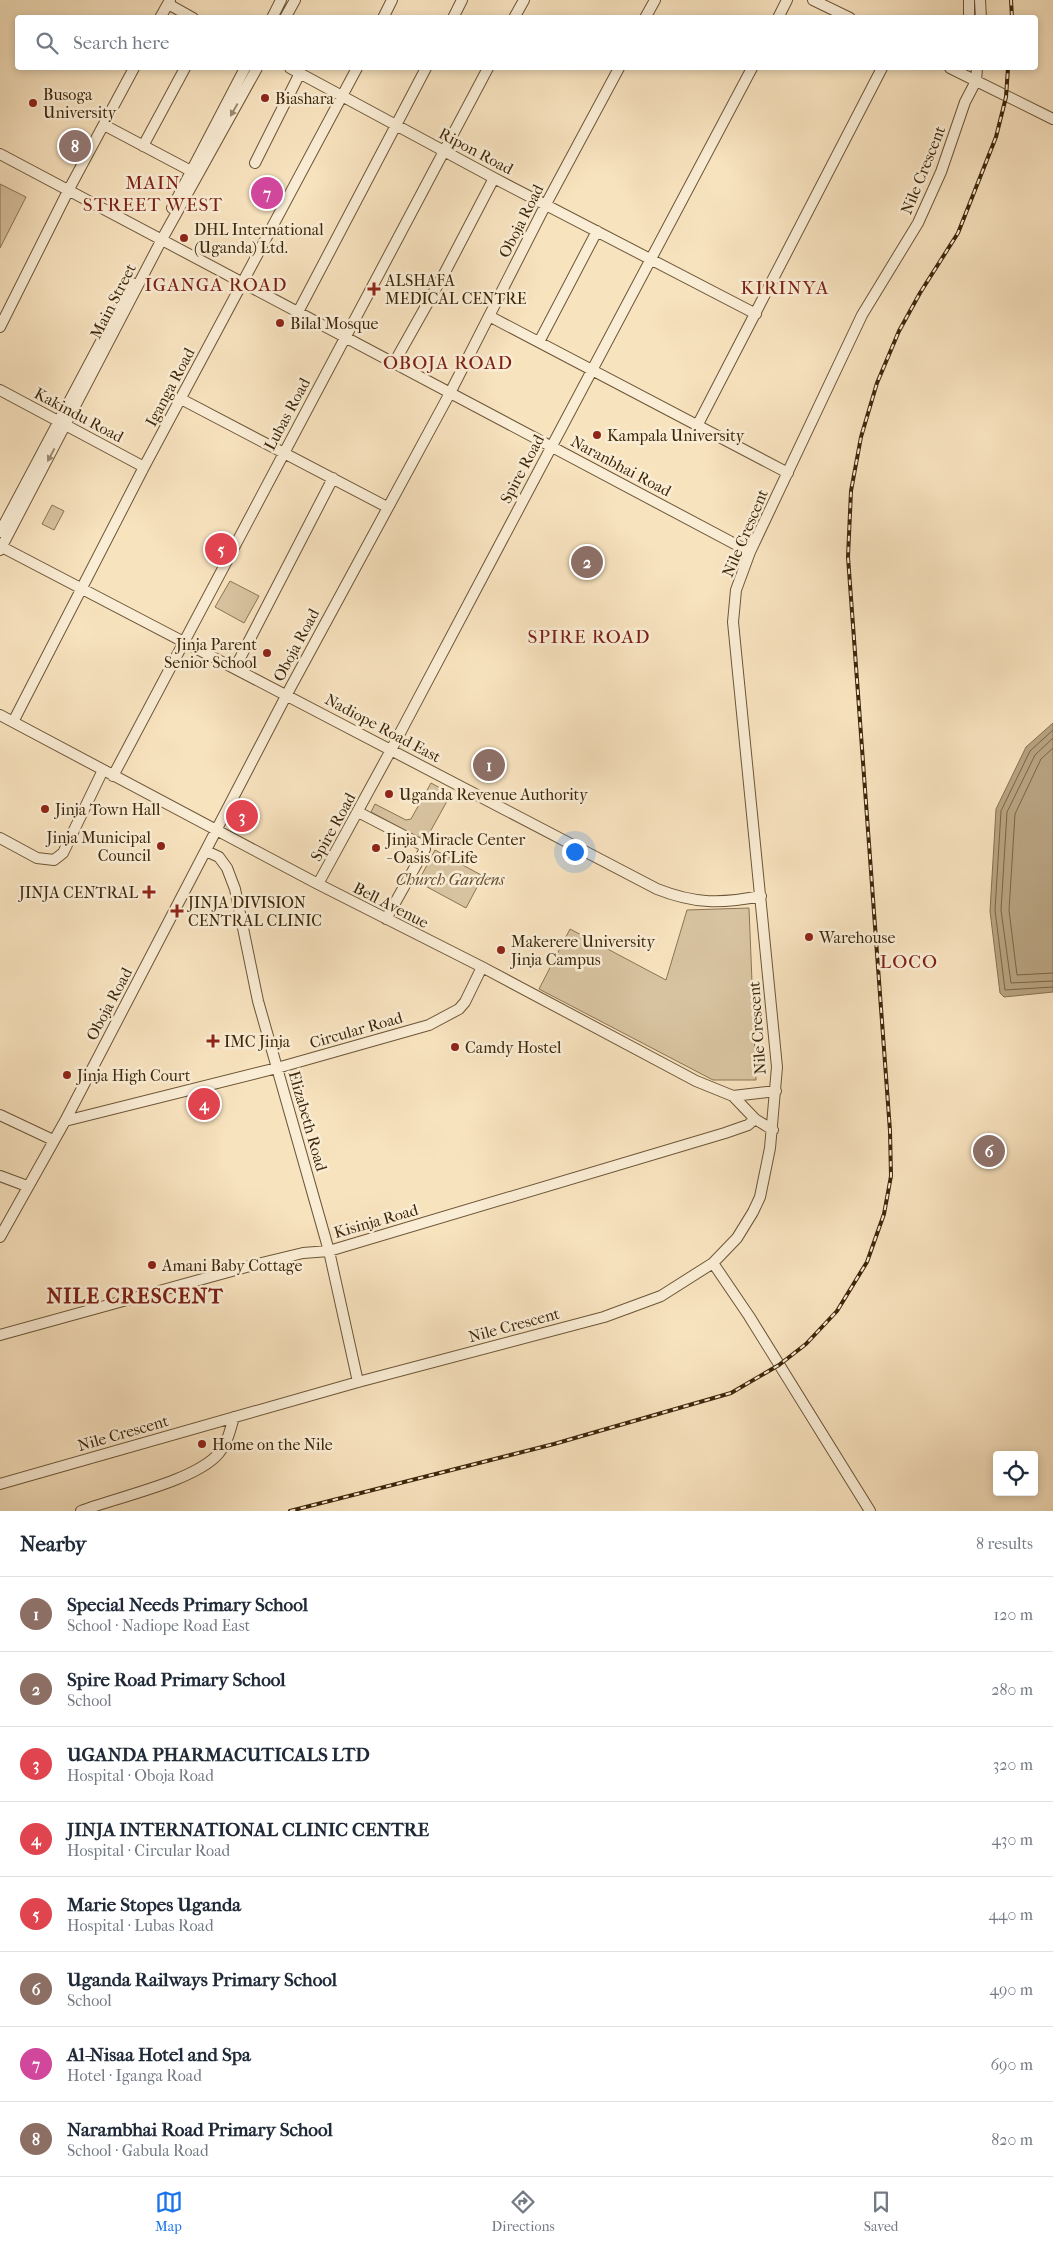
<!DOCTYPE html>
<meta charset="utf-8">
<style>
:root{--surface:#fff;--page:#f2f2f3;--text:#1f2937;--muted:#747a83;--line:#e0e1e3;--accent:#1a73e8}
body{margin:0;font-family:"IM FELL French Canon",serif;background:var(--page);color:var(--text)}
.controls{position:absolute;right:15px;bottom:15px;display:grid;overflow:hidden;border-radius:5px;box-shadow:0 2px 8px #0003}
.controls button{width:45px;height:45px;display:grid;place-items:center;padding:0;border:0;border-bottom:1px solid var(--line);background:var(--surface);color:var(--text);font:25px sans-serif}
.you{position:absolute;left:574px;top:851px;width:18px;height:18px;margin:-12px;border:4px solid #fff;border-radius:50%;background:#1a73e8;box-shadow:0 0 0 8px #1a73e833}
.badge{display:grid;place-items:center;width:32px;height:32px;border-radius:50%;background:var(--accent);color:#fff;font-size:16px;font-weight:700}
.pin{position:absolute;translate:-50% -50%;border:2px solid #fff;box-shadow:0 1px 5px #0006}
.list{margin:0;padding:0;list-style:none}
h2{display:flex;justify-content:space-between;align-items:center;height:65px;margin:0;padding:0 20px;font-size:21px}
h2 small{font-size:16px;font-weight:400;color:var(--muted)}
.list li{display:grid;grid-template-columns:32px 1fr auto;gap:15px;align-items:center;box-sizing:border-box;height:75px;padding:0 20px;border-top:1px solid var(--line)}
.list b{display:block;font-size:19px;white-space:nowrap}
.list p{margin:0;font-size:16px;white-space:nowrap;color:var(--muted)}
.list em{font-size:16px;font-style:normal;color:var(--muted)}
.icon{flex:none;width:28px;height:28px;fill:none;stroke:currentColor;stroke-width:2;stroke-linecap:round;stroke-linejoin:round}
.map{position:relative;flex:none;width:1053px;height:1511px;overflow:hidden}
.search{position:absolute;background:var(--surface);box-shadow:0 2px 8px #0003;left:15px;right:15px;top:15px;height:55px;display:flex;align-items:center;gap:12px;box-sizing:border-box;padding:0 18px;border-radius:5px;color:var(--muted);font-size:19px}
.sheet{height:665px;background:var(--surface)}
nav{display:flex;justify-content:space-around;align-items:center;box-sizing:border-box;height:70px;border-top:1px solid var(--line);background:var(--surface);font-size:14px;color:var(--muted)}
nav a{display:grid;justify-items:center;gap:2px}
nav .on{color:var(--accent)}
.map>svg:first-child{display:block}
.green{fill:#d8c3a0;stroke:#8a7454}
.water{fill:#b8a381;stroke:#877151}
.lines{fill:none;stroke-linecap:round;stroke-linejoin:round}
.shore{stroke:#7a6445;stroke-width:1}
.minor-casing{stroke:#6c5536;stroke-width:12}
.minor{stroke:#faedd5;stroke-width:10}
.rail-casing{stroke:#3d2609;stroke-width:4}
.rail{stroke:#faedd5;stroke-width:2;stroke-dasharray:5.5;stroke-linecap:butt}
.oneway{fill:#9c8a6f}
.poi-dot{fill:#8f2418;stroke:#faedd5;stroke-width:2}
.labels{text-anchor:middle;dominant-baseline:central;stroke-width:5;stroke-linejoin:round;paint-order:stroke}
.poi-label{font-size:16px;fill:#3d2609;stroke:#faedd5;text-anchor:start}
.street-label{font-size:16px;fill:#3d2609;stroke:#faedd5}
.park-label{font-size:16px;font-style:italic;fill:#644d2f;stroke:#faedd5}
.quarter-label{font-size:19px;letter-spacing:1px;fill:#7a1f14;stroke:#faedd5}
.district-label{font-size:21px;font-weight:bold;letter-spacing:1px;fill:#7a1f14;stroke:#faedd5}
</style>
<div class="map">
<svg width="1053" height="1511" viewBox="0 0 1053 1511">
<rect width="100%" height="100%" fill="#f8e3bf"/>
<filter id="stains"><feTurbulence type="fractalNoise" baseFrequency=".004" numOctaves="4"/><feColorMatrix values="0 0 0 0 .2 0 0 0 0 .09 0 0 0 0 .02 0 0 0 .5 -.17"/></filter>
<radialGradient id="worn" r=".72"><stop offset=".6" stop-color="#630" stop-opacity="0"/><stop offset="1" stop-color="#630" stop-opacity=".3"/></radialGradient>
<path class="green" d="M0,184L26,197L0,248Z
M52,505L64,511L54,530L42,524Z
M230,581L259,596L244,623L215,607Z
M431,783L451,794L425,841L371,812L375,804L406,820L411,819Z
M435,850L483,876L466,908L418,882Z
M749,908L756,1080H713L539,989L570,929L666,980L687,910Z"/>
<path class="water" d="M1053,723V992L1004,997L1000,993L990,911L996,809L1026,747Z"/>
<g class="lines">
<path class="shore" d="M1053,730L1030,751L1001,811L995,910L1005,990L1053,987
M1053,738L1035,755L1007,812L1001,910L1011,983L1053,981
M1053,748L1041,759L1015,814L1009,910L1017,975L1053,973"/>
<defs>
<path id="minor" d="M813,0L850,18
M969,0V18
M980,0L981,18
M168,4L193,18
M160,18L170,0
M272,18L281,0
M285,18L295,0
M383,18L392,0
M453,18L462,0
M514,18L524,0
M645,18L655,0
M778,18L787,0
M290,68L494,178L756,314
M950,68L1053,119
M104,125L191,171
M143,146L185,68
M0,154C249,288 500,419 750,552
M255,163L300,73
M172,208L245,68
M298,312L426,68
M489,316L788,473
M0,327L68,191L134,68
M539,342L597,231
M394,363L444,274L494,178
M0,390L144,467
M181,399L387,507
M697,426L882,68
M0,532L132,283
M0,546C220,659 437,776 657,889C695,904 721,904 761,896
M0,550L161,241L257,68
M235,668L333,478
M0,715L318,884L482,967L696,1081L733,1096L776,1091
M13,722L144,467L357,68
M113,776L488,68
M358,812L424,846L425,849L386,919
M0,838L37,858L54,860L63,853L103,770
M206,851L219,857L227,868L235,889L258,1001L329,1251L358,1382
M318,884L391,750L752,68
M733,1096L755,1119L773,1130
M0,1115L53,1140
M65,1121L277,1068L429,1025L459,1009L465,1002L482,967
M0,1176L27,1186
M0,1237L65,1121L287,694L450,393L546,204L619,68
M713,1263L749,1316L870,1511
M0,1335L250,1266L303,1253L329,1251L725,1133L748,1125L755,1119
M0,1484L358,1382L604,1317L661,1296L713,1263L737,1238L753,1212L760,1197L770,1148L777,1067L733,622L736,590L750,552L862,315L918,223L941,172L965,102L976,81L977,68
M81,1511C117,1497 196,1481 219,1453C228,1442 230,1430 234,1417"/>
</defs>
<use href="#minor" class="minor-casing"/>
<use href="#minor" class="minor"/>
<defs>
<path id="rail" d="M1011,0L1012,18
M290,1511L554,1444L731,1393L779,1365L806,1344L837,1311L867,1262L884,1214L891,1176L890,1131L848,557L851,491L861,437L877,383L899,331L920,293L958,233L996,137L1006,97L1008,68"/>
</defs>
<use href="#rail" class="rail-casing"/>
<use href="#rail" class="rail"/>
</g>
<defs><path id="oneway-solid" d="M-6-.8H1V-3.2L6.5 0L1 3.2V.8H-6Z" transform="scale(1.25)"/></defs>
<g class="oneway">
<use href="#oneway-solid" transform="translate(234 110) rotate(119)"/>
<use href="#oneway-solid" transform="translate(51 455) rotate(118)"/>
</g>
<g class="poi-dot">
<circle cx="265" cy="98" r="5"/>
<circle cx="33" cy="103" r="5"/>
<circle cx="184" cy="238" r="5"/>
<path d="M371.5 281.5h5v5h5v5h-5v5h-5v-5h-5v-5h5z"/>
<circle cx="280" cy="323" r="5"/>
<circle cx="597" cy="435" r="5"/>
<circle cx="267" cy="653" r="5"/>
<circle cx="389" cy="794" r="5"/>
<circle cx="45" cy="809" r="5"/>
<circle cx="161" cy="846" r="5"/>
<circle cx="376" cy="848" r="5"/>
<path d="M146.5 884.5h5v5h5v5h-5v5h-5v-5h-5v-5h5z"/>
<path d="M174.5 903.5h5v5h5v5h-5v5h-5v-5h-5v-5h5z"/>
<circle cx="809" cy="937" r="5"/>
<circle cx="501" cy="950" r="5"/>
<path d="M210.5 1033.5h5v5h5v5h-5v5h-5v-5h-5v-5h5z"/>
<circle cx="455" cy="1047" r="5"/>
<circle cx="67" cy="1075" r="5"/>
<circle cx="152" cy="1265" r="5"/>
<circle cx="202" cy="1444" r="5"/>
</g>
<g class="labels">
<g class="poi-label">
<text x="43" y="94">Busoga<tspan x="43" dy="18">University</tspan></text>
<text x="275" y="98">Biashara</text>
<text x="194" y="229">DHL International<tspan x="194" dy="18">(Uganda) Ltd.</tspan></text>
<text x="385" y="280">ALSHAFA<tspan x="385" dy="18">MEDICAL CENTRE</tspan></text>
<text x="290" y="323">Bilal Mosque</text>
<text x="607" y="435">Kampala University</text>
<text x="257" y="644" text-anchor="end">Jinja Parent<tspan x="257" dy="18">Senior School</tspan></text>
<text x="399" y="794">Uganda Revenue Authority</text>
<text x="55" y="809">Jinja Town Hall</text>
<text x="151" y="837" text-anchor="end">Jinja Municipal<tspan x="151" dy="18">Council</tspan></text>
<text x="386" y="839">Jinja Miracle Center<tspan x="386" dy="18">- Oasis of Life</tspan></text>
<text x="138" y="892" text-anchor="end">JINJA CENTRAL</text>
<text x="188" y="902">JINJA DIVISION<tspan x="188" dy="18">CENTRAL CLINIC</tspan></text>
<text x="819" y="937">Warehouse</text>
<text x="511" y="941">Makerere University<tspan x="511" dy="18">Jinja Campus</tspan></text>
<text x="224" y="1041">IMC Jinja</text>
<text x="465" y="1047">Camdy Hostel</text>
<text x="77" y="1075">Jinja High Court</text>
<text x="162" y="1265">Amani Baby Cottage</text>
<text x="212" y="1444">Home on the Nile</text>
</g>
<g class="street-label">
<text transform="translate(476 151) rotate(28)">Ripon Road</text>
<text transform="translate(923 170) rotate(-68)">Nile Crescent</text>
<text transform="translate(521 221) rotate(-63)">Oboja Road</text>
<text transform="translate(113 301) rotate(-63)">Main Street</text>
<text transform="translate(170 387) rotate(-62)">Iganga Road</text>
<text transform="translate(287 414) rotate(-62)">Lubas Road</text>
<text transform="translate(79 415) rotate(28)">Kakindu Road</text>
<text transform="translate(621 466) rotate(28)">Naranbhai Road</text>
<text transform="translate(522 469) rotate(-62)">Spire Road</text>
<text transform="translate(745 533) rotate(-67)">Nile Crescent</text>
<text transform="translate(296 645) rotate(-62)">Oboja Road</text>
<text transform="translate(383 728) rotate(28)">Nadiope Road East</text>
<text transform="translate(333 827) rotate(-61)">Spire Road</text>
<text transform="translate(391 905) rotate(27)">Bell Avenue</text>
<text transform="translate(109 1004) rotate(-62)">Oboja Road</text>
<text transform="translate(757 1028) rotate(-94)">Nile Crescent</text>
<text transform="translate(356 1030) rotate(-16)">Circular Road</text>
<text transform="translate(308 1121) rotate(74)">Elizabeth Road</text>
<text transform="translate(376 1221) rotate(-16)">Kisinja Road</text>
<text transform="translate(514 1325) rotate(-15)">Nile Crescent</text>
<text transform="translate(123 1433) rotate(-16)">Nile Crescent</text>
</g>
<g class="park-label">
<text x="450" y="879">Church Gardens</text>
</g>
<g class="quarter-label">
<text x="153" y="183">MAIN<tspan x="153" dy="22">STREET WEST</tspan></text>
<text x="216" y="285">IGANGA ROAD</text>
<text x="785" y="288">KIRINYA</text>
<text x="448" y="363">OBOJA ROAD</text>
<text x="589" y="637">SPIRE ROAD</text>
<text x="909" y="962">LOCO</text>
</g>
<g class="district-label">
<text x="135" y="1296">NILE CRESCENT</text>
</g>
</g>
<rect width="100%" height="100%" filter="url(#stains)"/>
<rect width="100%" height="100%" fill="url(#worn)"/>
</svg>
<div class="controls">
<button><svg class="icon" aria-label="locate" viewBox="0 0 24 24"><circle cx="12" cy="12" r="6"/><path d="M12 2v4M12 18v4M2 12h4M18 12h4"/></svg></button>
</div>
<div class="you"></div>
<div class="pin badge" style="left:489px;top:765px;background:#8d6e63">1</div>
<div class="pin badge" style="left:587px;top:562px;background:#8d6e63">2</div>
<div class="pin badge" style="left:242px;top:816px;background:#e0444e">3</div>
<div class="pin badge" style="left:204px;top:1104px;background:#e0444e">4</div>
<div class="pin badge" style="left:221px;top:549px;background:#e0444e">5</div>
<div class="pin badge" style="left:989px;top:1151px;background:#8d6e63">6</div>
<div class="pin badge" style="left:267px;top:193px;background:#d1479c">7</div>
<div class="pin badge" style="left:75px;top:146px;background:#8d6e63">8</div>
<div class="search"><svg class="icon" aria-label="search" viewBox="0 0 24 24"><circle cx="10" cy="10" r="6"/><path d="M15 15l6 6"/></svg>Search here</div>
</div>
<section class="sheet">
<h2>Nearby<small>8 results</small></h2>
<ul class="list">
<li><span class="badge" style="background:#8d6e63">1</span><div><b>Special Needs Primary School</b><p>School · Nadiope Road East</p></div><em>120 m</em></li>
<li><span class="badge" style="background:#8d6e63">2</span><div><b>Spire Road Primary School</b><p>School</p></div><em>280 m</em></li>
<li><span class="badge" style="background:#e0444e">3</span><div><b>UGANDA PHARMACUTICALS LTD</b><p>Hospital · Oboja Road</p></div><em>320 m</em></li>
<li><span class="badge" style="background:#e0444e">4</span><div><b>JINJA INTERNATIONAL CLINIC CENTRE</b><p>Hospital · Circular Road</p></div><em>430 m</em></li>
<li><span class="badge" style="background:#e0444e">5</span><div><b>Marie Stopes Uganda</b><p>Hospital · Lubas Road</p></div><em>440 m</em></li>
<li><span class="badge" style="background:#8d6e63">6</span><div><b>Uganda Railways Primary School</b><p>School</p></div><em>490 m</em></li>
<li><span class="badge" style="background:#d1479c">7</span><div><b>Al-Nisaa Hotel and Spa</b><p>Hotel · Iganga Road</p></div><em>690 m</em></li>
<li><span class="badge" style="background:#8d6e63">8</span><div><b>Narambhai Road Primary School</b><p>School · Gabula Road</p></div><em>820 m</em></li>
</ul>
</section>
<nav>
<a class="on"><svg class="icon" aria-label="map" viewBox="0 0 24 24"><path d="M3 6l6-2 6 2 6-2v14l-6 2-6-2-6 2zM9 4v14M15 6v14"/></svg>Map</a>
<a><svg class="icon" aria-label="directions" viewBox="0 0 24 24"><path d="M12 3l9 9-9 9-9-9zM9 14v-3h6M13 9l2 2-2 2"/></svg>Directions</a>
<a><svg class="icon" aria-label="saved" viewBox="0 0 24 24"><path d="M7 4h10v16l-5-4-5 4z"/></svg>Saved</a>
</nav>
